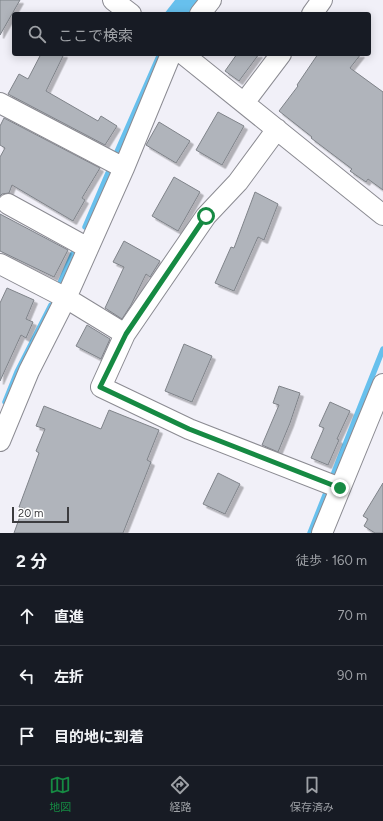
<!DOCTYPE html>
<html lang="ja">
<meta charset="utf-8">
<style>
:root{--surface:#171b24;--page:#20242c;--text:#f1f3f6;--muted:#9ea1a6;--line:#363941;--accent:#168a43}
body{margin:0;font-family:Figtree,"Noto Sans JP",sans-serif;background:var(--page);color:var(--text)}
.scale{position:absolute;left:12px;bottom:10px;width:57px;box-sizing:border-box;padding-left:4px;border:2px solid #3c3c3f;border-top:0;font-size:11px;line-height:14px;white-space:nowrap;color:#3c3c3f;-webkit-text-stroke:3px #fff;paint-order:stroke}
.stop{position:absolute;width:12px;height:12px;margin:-9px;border:3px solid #168a43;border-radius:50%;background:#fff}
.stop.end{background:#168a43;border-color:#fff;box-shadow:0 1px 4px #0008}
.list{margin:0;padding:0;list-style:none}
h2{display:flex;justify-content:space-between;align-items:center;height:52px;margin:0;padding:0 16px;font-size:17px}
h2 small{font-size:13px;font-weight:400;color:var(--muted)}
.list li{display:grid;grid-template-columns:26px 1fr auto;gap:12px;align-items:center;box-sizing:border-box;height:60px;padding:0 16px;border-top:1px solid var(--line)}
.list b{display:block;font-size:15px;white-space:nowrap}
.list em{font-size:13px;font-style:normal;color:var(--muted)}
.icon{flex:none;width:22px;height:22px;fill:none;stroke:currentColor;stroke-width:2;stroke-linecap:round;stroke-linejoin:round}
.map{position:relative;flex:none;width:383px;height:533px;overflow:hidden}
.search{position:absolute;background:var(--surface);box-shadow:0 2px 10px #0003;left:12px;right:12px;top:12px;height:44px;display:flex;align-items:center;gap:10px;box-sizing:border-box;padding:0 14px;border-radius:4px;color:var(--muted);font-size:15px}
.sheet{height:232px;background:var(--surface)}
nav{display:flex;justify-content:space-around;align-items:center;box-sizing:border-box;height:56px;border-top:1px solid var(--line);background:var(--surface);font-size:11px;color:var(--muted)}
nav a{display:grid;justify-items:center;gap:2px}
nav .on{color:var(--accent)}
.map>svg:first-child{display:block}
.water{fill:#67c0ed}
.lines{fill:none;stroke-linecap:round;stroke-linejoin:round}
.stream{stroke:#67c0ed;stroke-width:5.5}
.building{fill:#b0b4bb;stroke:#7f8389;filter:url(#shadow)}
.street-casing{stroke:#8b8b92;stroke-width:22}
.street{stroke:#fff;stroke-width:20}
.route{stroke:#168a43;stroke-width:5}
</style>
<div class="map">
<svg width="383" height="533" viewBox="0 0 383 533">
<defs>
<filter id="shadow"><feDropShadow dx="3.5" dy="3.5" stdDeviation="0" flood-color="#0004"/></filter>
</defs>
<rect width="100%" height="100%" fill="#f1f0f8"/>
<path class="water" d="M175,0H203L192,14H164Z"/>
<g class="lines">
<path class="stream" d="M116,154L159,56
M85,227L108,173
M60,283L74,251
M5,402L17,372L51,305
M310,533L383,349"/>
</g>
<path class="building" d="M0,0H20L0,35Z
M41,54H64L46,91L98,121L101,116L117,126L105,145L8,94L19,74L28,79Z
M237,54H259L239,81L225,71Z
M318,54H361L350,68L383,92V190L368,179L366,182L350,171L352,169L311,138L312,137L279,111L298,86L297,85Z
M218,112L244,126L222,165L196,150Z
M4,118L100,168L82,198L85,200L73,221L12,185L9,193L2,194L0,196V157L5,148L0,145V126Z
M159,122L190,141L176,163L146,145Z
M174,177L200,192L178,231L152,216Z
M255,192L278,204L264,240L258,237L234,291L215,283L231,247L234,248Z
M0,214L68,250L54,277L0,251Z
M124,241L160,261L150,277L146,274L131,305L122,319L105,308L124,267L113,262Z
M7,288L34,300L26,319L33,322L26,338L21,335L0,381V303Z
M87,325L110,339L101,359L76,346Z
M184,344L212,356L192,402L165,391Z
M279,386L300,393L290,423L278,452L262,445L279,405L273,403Z
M330,402L350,411L337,439L339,440L328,465L311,458L324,428L319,426Z
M44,406L101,429L109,410L159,430L147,460L151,462L123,533H14L23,508L19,507L39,453L36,451L45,429L36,426Z
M218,473L240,484L225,514L203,504Z
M383,483V533H375L364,526L368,519L363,516Z"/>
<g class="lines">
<defs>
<path id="street" d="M113,0L131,14
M200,14L211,0
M312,14L322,0
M183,54L383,215
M0,103L124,168
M244,103L281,54
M277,129L238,182L206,216L125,334L101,387L189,429L340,488
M8,204L88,248
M0,264L66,298L125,334
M0,441L29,371L66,298L124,168L171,54
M322,533L383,384"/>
</defs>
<use href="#street" class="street-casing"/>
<use href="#street" class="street"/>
</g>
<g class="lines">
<path class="route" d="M206,216L126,334L100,387L189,429L340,488"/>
</g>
</svg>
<div class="scale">20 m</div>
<div class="stop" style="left:206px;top:216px"></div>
<div class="stop end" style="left:340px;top:488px"></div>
<div class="search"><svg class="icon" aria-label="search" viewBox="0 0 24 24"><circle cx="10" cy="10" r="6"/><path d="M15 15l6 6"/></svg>ここで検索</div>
</div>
<section class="sheet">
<h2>2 分<small>徒歩 · 160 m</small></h2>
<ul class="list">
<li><svg class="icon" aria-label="ahead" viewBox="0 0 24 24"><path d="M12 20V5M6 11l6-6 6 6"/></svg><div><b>直進</b></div><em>70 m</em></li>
<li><svg class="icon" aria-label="left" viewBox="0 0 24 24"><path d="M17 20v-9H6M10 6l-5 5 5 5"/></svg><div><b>左折</b></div><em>90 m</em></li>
<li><svg class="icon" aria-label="arrive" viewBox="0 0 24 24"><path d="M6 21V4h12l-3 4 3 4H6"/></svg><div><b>目的地に到着</b></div></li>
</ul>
</section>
<nav>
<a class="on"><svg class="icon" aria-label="map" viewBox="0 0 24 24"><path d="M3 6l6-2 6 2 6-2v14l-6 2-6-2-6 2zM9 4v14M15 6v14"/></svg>地図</a>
<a><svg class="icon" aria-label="directions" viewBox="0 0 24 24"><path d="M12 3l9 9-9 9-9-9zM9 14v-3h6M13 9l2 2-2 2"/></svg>経路</a>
<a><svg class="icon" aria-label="saved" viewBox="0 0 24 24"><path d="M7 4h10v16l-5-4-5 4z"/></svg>保存済み</a>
</nav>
